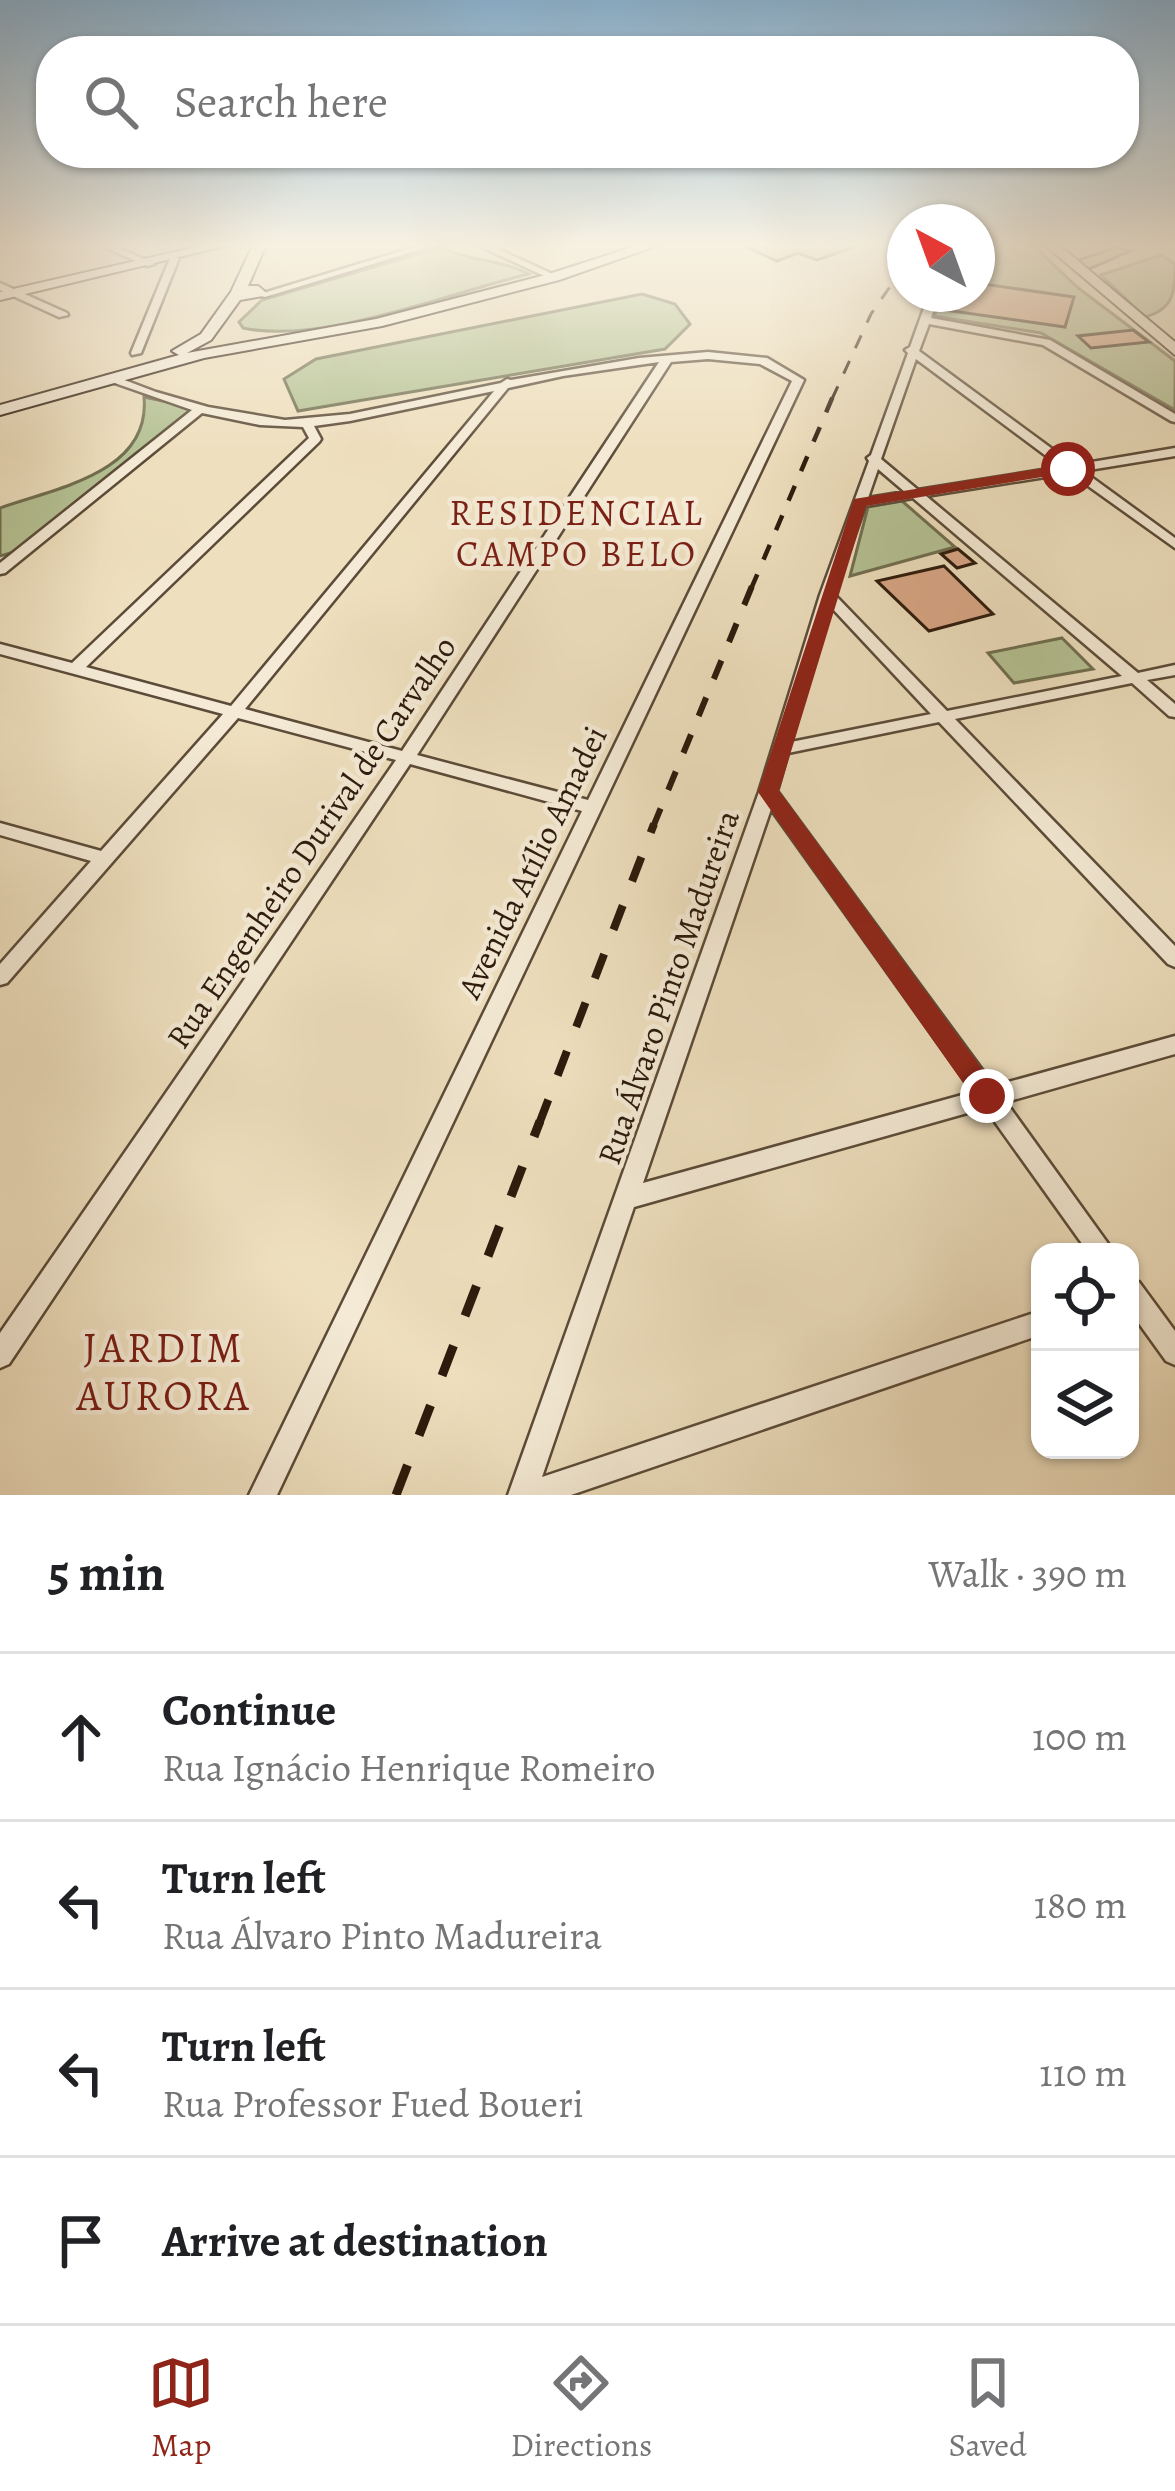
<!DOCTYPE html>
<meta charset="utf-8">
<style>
:root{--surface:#fff;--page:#f6f6f6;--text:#202124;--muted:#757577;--line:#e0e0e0;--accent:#8f2418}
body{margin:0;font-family:Alegreya,serif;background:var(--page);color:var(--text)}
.controls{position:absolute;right:36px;bottom:36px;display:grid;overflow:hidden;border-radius:24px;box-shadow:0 3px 9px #0004}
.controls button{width:108px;height:108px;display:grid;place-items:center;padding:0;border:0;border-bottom:3px solid var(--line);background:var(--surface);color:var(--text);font:60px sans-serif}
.compass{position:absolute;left:887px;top:204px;width:108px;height:108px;border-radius:50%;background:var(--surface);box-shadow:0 3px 9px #0004;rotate:319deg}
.stop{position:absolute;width:36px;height:36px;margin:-27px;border:9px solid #8f2418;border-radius:50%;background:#fff}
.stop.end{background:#8f2418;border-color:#fff;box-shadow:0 3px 12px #0008}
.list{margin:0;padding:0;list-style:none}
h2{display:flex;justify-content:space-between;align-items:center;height:156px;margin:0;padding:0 48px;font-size:51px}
h2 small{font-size:39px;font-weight:400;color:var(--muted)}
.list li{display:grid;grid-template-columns:78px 1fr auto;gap:36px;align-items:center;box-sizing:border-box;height:168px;padding:0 48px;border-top:3px solid var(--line)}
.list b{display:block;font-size:45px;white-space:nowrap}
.list p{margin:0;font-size:39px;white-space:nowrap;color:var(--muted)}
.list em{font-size:39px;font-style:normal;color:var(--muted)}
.icon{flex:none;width:66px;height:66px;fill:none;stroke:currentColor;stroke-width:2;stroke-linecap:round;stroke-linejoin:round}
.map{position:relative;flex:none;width:1175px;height:1495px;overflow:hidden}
.search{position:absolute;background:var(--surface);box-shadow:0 3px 9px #0004;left:36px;right:36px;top:36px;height:132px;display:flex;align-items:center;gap:30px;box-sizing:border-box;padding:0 42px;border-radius:48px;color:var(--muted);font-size:45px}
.sheet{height:828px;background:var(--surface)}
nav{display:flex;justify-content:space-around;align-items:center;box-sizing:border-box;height:168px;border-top:3px solid var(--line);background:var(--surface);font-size:33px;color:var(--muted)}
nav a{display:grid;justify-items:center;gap:6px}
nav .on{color:var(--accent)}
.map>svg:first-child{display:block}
.green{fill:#b5c294;stroke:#706e50;stroke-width:3}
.building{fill:#daa787;stroke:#2c1a0c;stroke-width:3}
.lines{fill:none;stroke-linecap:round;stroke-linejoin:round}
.street-casing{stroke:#5c4b38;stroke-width:5}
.secondary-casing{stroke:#2c1a0c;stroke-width:4}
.street{fill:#f4ead5;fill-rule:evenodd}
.secondary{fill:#f4ead5;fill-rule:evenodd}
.rail-far4{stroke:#2c1a0c;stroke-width:3;stroke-dasharray:14 14;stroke-linecap:butt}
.rail-far3{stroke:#2c1a0c;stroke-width:4.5;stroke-dasharray:16 16;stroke-linecap:butt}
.rail-far2{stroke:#2c1a0c;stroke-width:6;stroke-dasharray:20 20;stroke-linecap:butt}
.rail-far1{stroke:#2c1a0c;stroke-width:8;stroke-dasharray:26 26;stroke-linecap:butt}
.rail{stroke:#2c1a0c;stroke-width:9;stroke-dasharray:32 32;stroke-linecap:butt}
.route{fill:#8f2418}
.labels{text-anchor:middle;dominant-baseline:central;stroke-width:9;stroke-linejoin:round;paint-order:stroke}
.street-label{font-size:33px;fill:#2c1a0c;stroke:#f4ead5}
.neighbourhood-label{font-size:36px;letter-spacing:3px;fill:#7a1f14;stroke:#f4ead5}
.near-neighbourhood-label{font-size:42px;letter-spacing:3px;fill:#7a1f14;stroke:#f4ead5}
</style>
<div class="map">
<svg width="1175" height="1495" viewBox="0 0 1175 1495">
<rect width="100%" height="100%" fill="#eedfbe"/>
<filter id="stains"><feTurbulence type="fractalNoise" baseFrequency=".00167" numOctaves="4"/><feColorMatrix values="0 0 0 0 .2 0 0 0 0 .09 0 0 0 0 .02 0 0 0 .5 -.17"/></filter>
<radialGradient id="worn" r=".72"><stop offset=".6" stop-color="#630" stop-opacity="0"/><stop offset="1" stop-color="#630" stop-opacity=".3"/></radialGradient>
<path class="green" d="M978,245H1033L1077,287L1175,361V410L1041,333L934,316L945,294H977Z
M442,247C474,263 497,258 529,274C449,293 322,345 243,328L239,322L262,300Z
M1161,255L1175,264C1175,292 1174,309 1145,317L1101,275Z
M642,294L675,304L690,324L665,349L298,411L284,379L316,359Z
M144,397L195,408L14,552L0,556V508C56,488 151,473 144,397Z
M902,501L955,547L850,576L868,507Z
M1062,638L1093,669L1014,683L988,653Z"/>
<path class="building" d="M742,245H860L817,260L798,253L777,261Z
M1117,247L1130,251L1089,269L1076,261Z
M977,283L1074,297L1065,327L945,310L952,294H977Z
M1133,330L1149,342L1091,348L1078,336Z
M958,549L975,563L957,568L941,554Z
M944,566L993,614L929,631L877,581Z"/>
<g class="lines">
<defs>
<path id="street" d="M100,245H112L155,264L147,266Z
M421,245H435L265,297L257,295Z
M477,245H489L559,277L551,279Z
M171,256L179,258L141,353L132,355L131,353Z
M0,283L67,313L68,315L59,317L0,290Z
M929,294H939L931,318L1050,340L1175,414V422L1171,421L1043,345L929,324L919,351L1074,465L1175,448V456L1083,471L1175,538V548L1070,473L926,496L1138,673L1175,665V675L1147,680L1175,704V717L1169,716L1132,683L955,719L1175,946V967L1168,964L939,722L788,753L777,791L994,1086L1175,1036V1054L1006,1102L1114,1252H1088L985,1108L634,1207L542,1477L1040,1311V1335L571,1495H508L759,792L820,595L869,461L867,458L871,455L908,353L905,350L910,347ZM916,359L1061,467L918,490L881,459ZM878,469L905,492L868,498ZM913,498L1122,676L947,711L834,594L865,506ZM831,607L931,714L791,742ZM771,809L973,1092L643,1183Z
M708,352L767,358L804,380L277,1495H249L582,811L410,764L9,1364L0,1368V1333L396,760L238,718L7,983L0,985V964L91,861L0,835V823L101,851L223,714L0,654V644L72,663L309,438L303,427L260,425L202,413L5,573L0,574V563L192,410L106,380V376H114L156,392L208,407L285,420L350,414L501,383L507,379L511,380L639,358ZM708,359L760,364L792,381L588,800L417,755L671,362ZM659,362L402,751L245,709L508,388L563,376ZM494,391L231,706L86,667L319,442L321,439L314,426L350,421Z
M1130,1279L1139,1282L1175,1331V1365L1166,1361L1130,1311Z"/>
<path id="secondary" d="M205,245H229L0,300V292Z
M253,245H266L248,286H258L269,295L240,300L211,340L187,353L376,319L549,274L639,245H659L559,280L382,326L204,358L0,415V405L179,355L172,351L201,334L231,292Z
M1045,245H1059L1175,342V355Z"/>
</defs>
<use href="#street" class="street-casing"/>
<use href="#secondary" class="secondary-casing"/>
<use href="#street" class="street"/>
<use href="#secondary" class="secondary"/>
<path class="rail-far4" d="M832,399L871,314L905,265"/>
<path class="rail-far3" d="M751,589L833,396"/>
<path class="rail-far2" d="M653,827L752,586"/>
<path class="rail-far1" d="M539,1124L654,824"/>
<path class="rail" d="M396,1495L540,1121"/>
</g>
<linearGradient id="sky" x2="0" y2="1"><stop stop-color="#8bb6d7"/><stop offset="0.54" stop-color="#f7f1e2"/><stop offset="1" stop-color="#f7f1e2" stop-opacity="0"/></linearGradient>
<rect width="1175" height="454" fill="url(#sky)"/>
<path class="route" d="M1068,464L1073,472L866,506L779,791L996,1088L1000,1096L987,1107L978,1104L758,792L854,499Z"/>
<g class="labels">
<g class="street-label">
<text transform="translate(311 842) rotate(-56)">Rua Engenheiro Durival de Carvalho</text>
<text transform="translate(532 862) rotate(-64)">Avenida Atílio Amadei</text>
<text transform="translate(668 987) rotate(-71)">Rua Álvaro Pinto Madureira</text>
</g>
<g class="neighbourhood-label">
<text x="577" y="512">RESIDENCIAL<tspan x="577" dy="41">CAMPO BELO</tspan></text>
</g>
<g class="near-neighbourhood-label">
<text x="164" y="1347">JARDIM<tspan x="164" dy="48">AURORA</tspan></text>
</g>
</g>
<rect width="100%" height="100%" filter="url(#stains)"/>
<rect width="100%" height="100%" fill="url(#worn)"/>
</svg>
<div class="controls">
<button><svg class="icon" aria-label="locate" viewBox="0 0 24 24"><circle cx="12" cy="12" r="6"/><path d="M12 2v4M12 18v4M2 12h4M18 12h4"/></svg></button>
<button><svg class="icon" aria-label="layers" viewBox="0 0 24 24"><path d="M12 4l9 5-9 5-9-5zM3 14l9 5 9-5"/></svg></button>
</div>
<svg class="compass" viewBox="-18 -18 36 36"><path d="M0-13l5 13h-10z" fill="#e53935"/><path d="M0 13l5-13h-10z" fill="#757577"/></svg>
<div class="stop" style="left:1068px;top:469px"></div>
<div class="stop end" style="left:987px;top:1096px"></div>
<div class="search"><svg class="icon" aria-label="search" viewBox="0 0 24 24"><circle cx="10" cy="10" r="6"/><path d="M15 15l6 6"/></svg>Search here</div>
</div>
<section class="sheet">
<h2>5 min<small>Walk · 390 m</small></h2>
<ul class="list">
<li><svg class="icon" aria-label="ahead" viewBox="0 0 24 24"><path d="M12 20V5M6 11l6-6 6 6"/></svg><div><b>Continue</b><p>Rua Ignácio Henrique Romeiro</p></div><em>100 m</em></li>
<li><svg class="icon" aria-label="left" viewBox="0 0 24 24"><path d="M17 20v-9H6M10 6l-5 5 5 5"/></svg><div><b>Turn left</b><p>Rua Álvaro Pinto Madureira</p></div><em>180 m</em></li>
<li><svg class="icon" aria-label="left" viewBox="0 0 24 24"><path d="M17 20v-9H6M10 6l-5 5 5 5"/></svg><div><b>Turn left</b><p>Rua Professor Fued Boueri</p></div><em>110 m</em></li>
<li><svg class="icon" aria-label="arrive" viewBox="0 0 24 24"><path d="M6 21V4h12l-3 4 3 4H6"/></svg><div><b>Arrive at destination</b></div></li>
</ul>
</section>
<nav>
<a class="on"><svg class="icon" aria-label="map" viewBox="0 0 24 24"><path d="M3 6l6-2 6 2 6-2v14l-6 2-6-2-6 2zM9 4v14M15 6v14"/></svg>Map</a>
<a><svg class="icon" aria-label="directions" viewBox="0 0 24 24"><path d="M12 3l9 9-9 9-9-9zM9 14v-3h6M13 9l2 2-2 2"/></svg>Directions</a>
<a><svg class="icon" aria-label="saved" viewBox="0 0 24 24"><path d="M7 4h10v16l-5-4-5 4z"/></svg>Saved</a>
</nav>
